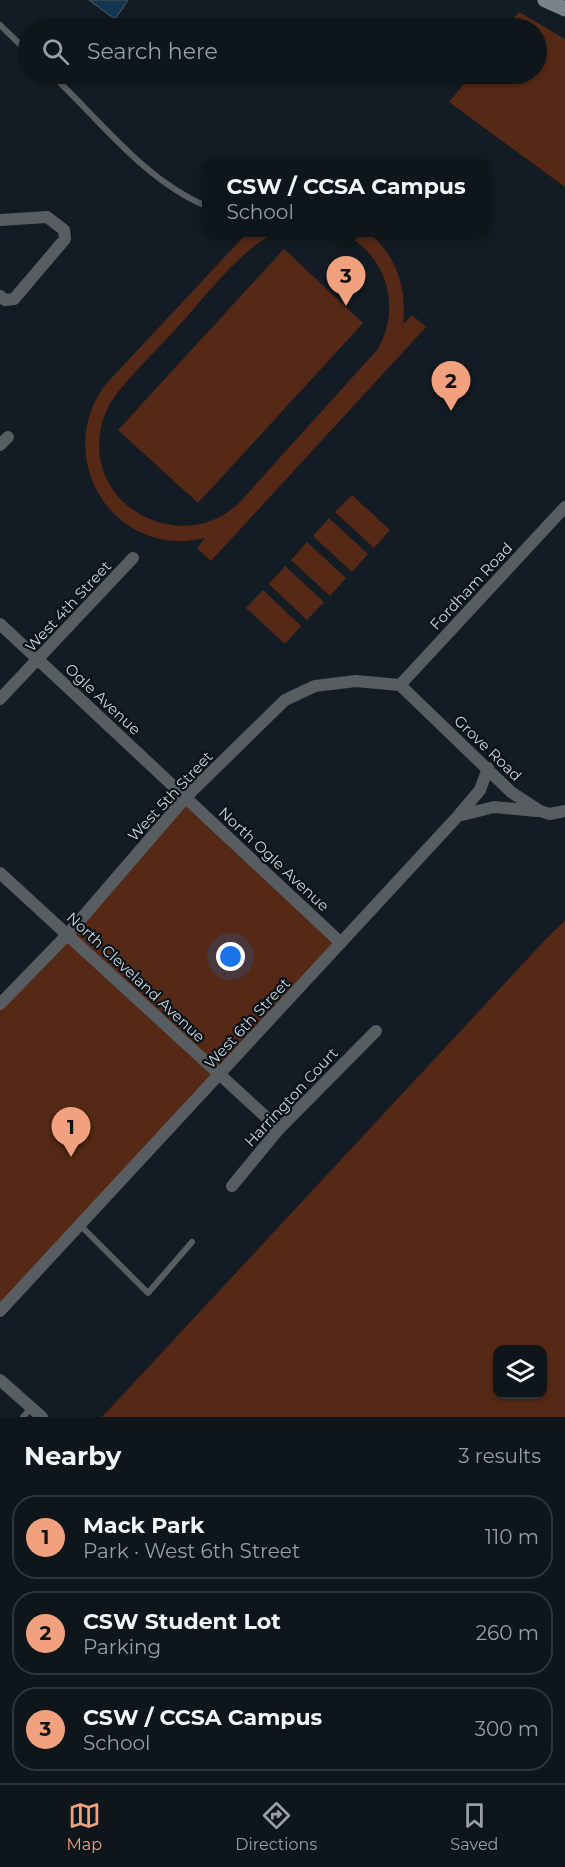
<!DOCTYPE html>
<meta charset="utf-8">
<style>
:root{--surface:#0e151b;--page:#171e24;--text:#f1f3f6;--muted:#9b9fa3;--line:#2e343a;--accent:#f2a17e}
body{margin:0;font-family:Montserrat,sans-serif;background:var(--page);color:var(--text)}
.controls{position:absolute;right:18px;bottom:18px;display:grid;overflow:hidden;border-radius:12px;box-shadow:0 2px 4px #0004}
.controls button{width:54px;height:54px;display:grid;place-items:center;padding:0;border:0;border-bottom:2px solid var(--line);background:var(--surface);color:var(--text);font:30px sans-serif}
.you{position:absolute;left:231px;top:957px;width:21px;height:21px;margin:-15px;border:4px solid #fff;border-radius:50%;background:#1a73e8;box-shadow:0 0 0 9px #1a73e833}
.badge{display:grid;place-items:center;width:39px;height:39px;border-radius:50%;background:var(--accent);color:#111;font-size:20px;font-weight:700}
.pin{position:absolute;translate:-50% -50px;filter:drop-shadow(0 2px 3px #0008)}
.pin::after{content:'';position:absolute;top:32px;width:21px;height:18px;background:inherit;clip-path:polygon(0 0,100% 0,50% 100%)}
.popup{position:absolute;left:202px;top:159px;width:288px;height:78px;box-sizing:border-box;display:grid;place-content:center;border-radius:12px;background:var(--surface);filter:drop-shadow(0 2px 4px #0005);font-size:20px;white-space:nowrap;color:var(--muted)}
.popup b{font-size:22px;color:var(--text)}
.popup::after{content:'';position:absolute;left:50%;top:100%;margin-left:-12px;border:12px solid transparent;border-top-color:var(--surface)}
.list{margin:0;padding:0;list-style:none}
h2{display:flex;justify-content:space-between;align-items:center;height:78px;margin:0;padding:0 24px;font-size:26px}
h2 small{font-size:20px;font-weight:400;color:var(--muted)}
.list li{display:grid;grid-template-columns:39px 1fr auto;gap:18px;align-items:center;box-sizing:border-box;height:84px;margin:0 12px 12px;padding:0 12px;border:2px solid var(--line);border-radius:24px}
.list b{display:block;font-size:22px;white-space:nowrap}
.list p{margin:0;font-size:20px;white-space:nowrap;color:var(--muted)}
.list em{font-size:20px;font-style:normal;color:var(--muted)}
.icon{flex:none;width:33px;height:33px;fill:none;stroke:currentColor;stroke-width:2;stroke-linecap:round;stroke-linejoin:round}
.map{position:relative;flex:none;width:565px;height:1417px;overflow:hidden}
.search{position:absolute;background:var(--surface);box-shadow:0 2px 4px #0004;left:18px;right:18px;top:18px;height:66px;display:flex;align-items:center;gap:15px;box-sizing:border-box;padding:0 21px;border-radius:33px;color:var(--muted);font-size:22px}
.sheet{height:366px;background:var(--surface)}
nav{display:flex;justify-content:space-around;align-items:center;box-sizing:border-box;height:84px;border-top:2px solid var(--line);background:var(--surface);font-size:16px;color:var(--muted)}
nav a{display:grid;justify-items:center;gap:3px}
nav .on{color:var(--accent)}
.map>svg:first-child{display:block}
.green{fill:#552915;fill-rule:evenodd}
.building{fill:#113753;stroke:#3f4952;stroke-width:1.5}
.lines{fill:none;stroke-linecap:round;stroke-linejoin:round}
.lane{stroke:#585d61;stroke-width:6}
.street{stroke:#585d61;stroke-width:12}
.secondary{stroke:#7b838a;stroke-width:15}
.labels{text-anchor:middle;dominant-baseline:central;stroke-width:4.5;stroke-linejoin:round;paint-order:stroke}
.street-label{font-size:15px;fill:#cfd5da;stroke:#0a131a}
</style>
<div class="map">
<svg width="565" height="1417" viewBox="0 0 565 1417">
<rect width="100%" height="100%" fill="#131c24"/>
<path class="green" d="M519,12L565,39V187L449,102L472,74H536V28H506Z
M247,233H275C240,249 201,302 174,331C154,353 130,375 113,399C106,409 102,421 100,433C89,510 184,556 239,503L377,350C403,307 386,254 342,233H369C397,256 407,289 403,324L412,315L426,327L211,561L197,548L205,538C115,560 51,459 105,385Z
M284,249L363,323L198,503L118,430Z
M352,495L390,530L374,548L335,512Z
M329,518L368,554L352,572L313,536Z
M307,542L346,578L330,596L291,560Z
M285,566L324,602L307,620L269,584Z
M263,590L301,626L285,644L246,608Z
M186,797L341,943L0,1311V1004Z
M565,920V1417H102L545,940ZM498,1350H542V1394H498Z"/>
<path class="building" d="M89,0H128L115,19Z"/>
<g class="lines">
<path class="lane" d="M0,25L28,52
M51,74C99,119 144,180 206,206
M80,1225L148,1293L192,1242
M23,1417L31,1408"/>
<path class="street" d="M0,220L47,217L64,230L65,239L14,299L5,300L0,296
M0,445L8,437
M0,624L341,943
M400,685L565,507
M400,685L511,792L540,811L550,814L565,811
M0,699L133,558
M462,815L494,807L536,811
M0,873L279,1129
M0,1004L68,934L186,797L285,700L315,686L356,681L400,685
M232,1186L279,1129L376,1031
M0,1311L458,816L480,790L488,768
M0,1380L42,1417"/>
<path class="secondary" d="M545,0L565,9"/>
</g>
<g class="labels">
<g class="street-label">
<text transform="translate(471 586) rotate(-47)">Fordham Road</text>
<text transform="translate(68 606) rotate(-47)">West 4th Street</text>
<text transform="translate(103 699) rotate(43)">Ogle Avenue</text>
<text transform="translate(488 748) rotate(44)">Grove Road</text>
<text transform="translate(170 796) rotate(-47)">West 5th Street</text>
<text transform="translate(274 859) rotate(43)">North Ogle Avenue</text>
<text transform="translate(136 977) rotate(43)">North Cleveland Avenue</text>
<text transform="translate(247 1023) rotate(-47)">West 6th Street</text>
<text transform="translate(291 1097) rotate(-47)">Harrington Court</text>
</g>
</g>
</svg>
<div class="controls">
<button><svg class="icon" aria-label="layers" viewBox="0 0 24 24"><path d="M12 4l9 5-9 5-9-5zM3 14l9 5 9-5"/></svg></button>
</div>
<div class="you"></div>
<div class="pin badge" style="left:71px;top:1157px">1</div>
<div class="pin badge" style="left:451px;top:411px">2</div>
<div class="pin badge" style="left:346px;top:306px">3</div>
<div class="popup"><b>CSW / CCSA Campus</b>School</div>
<div class="search"><svg class="icon" aria-label="search" viewBox="0 0 24 24"><circle cx="10" cy="10" r="6"/><path d="M15 15l6 6"/></svg>Search here</div>
</div>
<section class="sheet">
<h2>Nearby<small>3 results</small></h2>
<ul class="list">
<li><span class="badge">1</span><div><b>Mack Park</b><p>Park · West 6th Street</p></div><em>110 m</em></li>
<li><span class="badge">2</span><div><b>CSW Student Lot</b><p>Parking</p></div><em>260 m</em></li>
<li><span class="badge">3</span><div><b>CSW / CCSA Campus</b><p>School</p></div><em>300 m</em></li>
</ul>
</section>
<nav>
<a class="on"><svg class="icon" aria-label="map" viewBox="0 0 24 24"><path d="M3 6l6-2 6 2 6-2v14l-6 2-6-2-6 2zM9 4v14M15 6v14"/></svg>Map</a>
<a><svg class="icon" aria-label="directions" viewBox="0 0 24 24"><path d="M12 3l9 9-9 9-9-9zM9 14v-3h6M13 9l2 2-2 2"/></svg>Directions</a>
<a><svg class="icon" aria-label="saved" viewBox="0 0 24 24"><path d="M7 4h10v16l-5-4-5 4z"/></svg>Saved</a>
</nav>
